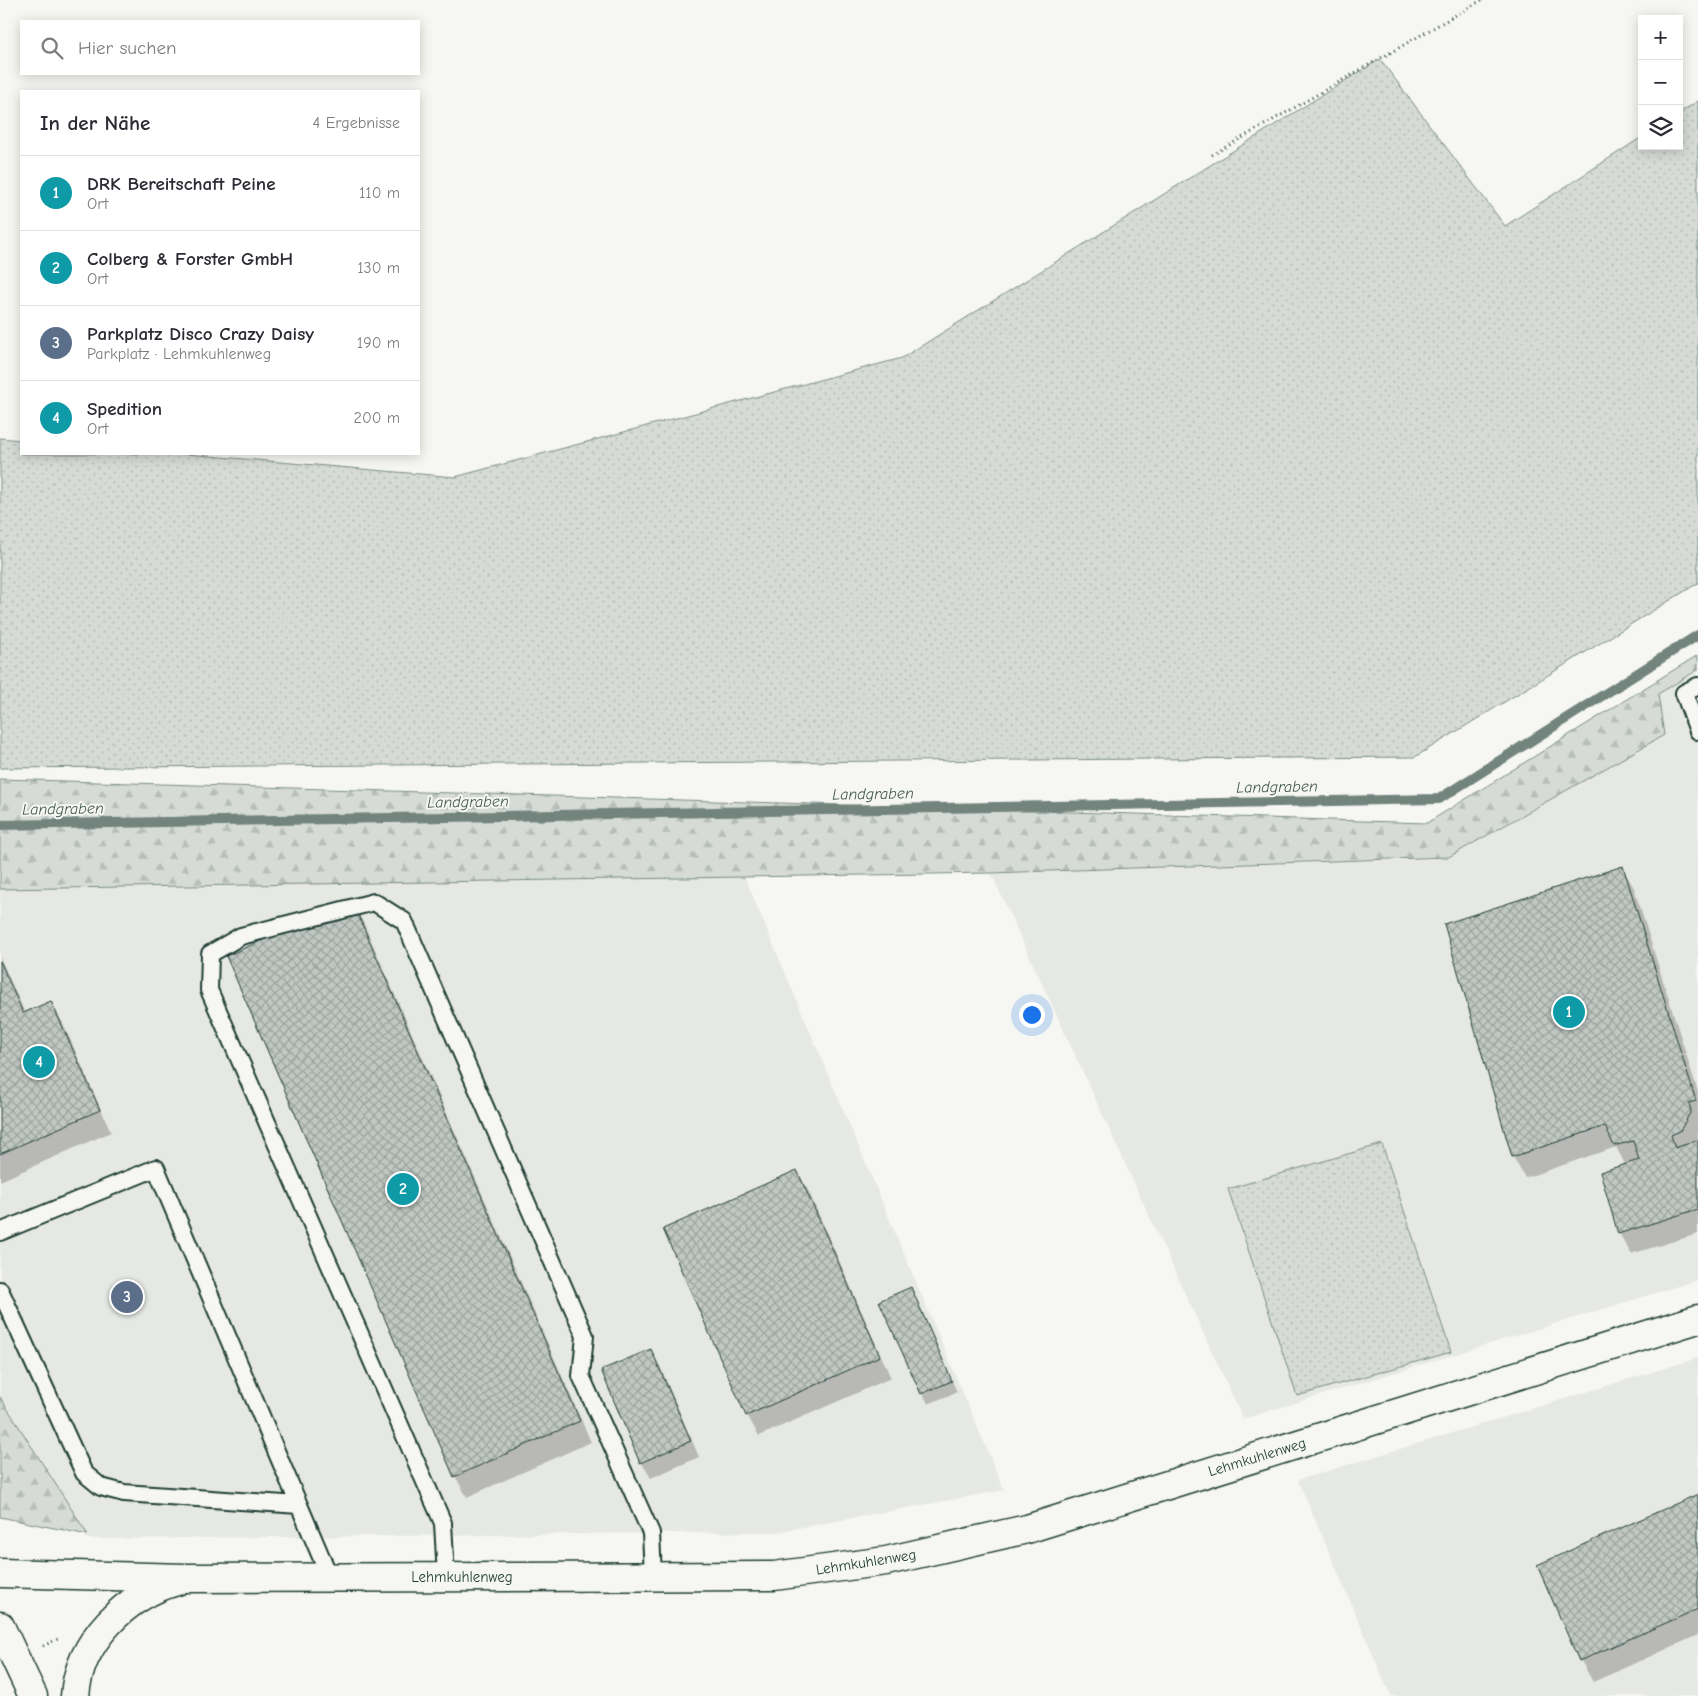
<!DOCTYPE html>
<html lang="de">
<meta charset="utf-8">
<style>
:root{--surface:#fff;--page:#f7f7f7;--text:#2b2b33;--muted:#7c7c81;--line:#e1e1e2;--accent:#7c3aed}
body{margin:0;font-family:"Comic Neue",sans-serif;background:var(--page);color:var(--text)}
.controls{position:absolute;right:15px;top:15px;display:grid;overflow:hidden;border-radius:0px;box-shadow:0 2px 12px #0003}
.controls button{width:45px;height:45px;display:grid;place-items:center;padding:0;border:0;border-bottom:1px solid var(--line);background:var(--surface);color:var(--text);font:25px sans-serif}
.you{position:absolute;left:1031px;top:1014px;width:18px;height:18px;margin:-12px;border:4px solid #fff;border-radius:50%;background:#1a73e8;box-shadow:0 0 0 8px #1a73e833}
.badge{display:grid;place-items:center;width:32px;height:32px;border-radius:50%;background:var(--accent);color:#fff;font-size:16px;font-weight:700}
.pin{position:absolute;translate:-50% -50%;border:2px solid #fff;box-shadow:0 1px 5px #0006}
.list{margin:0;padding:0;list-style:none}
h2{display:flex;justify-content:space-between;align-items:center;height:65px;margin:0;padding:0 20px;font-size:21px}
h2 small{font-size:16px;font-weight:400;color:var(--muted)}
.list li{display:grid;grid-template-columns:32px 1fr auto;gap:15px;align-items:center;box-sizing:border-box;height:75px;padding:0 20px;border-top:1px solid var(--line)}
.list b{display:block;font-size:19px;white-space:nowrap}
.list p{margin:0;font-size:16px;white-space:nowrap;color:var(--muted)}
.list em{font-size:16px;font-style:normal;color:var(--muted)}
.icon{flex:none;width:28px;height:28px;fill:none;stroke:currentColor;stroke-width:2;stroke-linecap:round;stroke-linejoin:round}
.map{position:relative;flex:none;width:1698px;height:1696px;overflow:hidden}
.search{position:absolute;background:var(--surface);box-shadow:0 2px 12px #0003;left:20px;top:20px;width:400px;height:55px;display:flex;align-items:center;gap:12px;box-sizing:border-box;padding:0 18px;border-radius:0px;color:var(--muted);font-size:19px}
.panel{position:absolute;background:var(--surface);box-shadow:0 2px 12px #0003;left:20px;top:90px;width:400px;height:365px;border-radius:0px}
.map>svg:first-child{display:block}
.built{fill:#e6e8e4}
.grass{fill:url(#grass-dots);stroke:#7a8c85}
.forest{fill:url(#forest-firs);stroke:#7a8c85}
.shadow{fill:#0003}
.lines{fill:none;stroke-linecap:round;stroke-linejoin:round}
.stream{stroke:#72847d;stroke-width:10}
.building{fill:url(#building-cross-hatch);stroke:#1f3d34}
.lane-casing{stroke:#1f3d34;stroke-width:20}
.street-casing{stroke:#1f3d34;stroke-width:31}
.secondary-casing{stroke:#1f3d34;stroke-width:31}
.path{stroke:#1f3d34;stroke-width:3;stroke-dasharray:1 4;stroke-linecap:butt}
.lane{stroke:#f6f6f2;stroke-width:16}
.street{stroke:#f6f6f2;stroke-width:28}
.secondary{stroke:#f6f6f2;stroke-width:28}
.labels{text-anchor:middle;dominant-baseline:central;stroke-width:4;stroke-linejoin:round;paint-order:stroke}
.street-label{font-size:15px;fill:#1f3d34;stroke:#f6f6f2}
.water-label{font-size:16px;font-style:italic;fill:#425a52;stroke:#f6f6f2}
</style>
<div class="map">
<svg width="1698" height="1696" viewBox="0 0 1698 1696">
<defs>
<pattern id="grass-dots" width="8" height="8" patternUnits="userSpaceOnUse" patternTransform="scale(1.25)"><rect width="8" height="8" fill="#d6dbd6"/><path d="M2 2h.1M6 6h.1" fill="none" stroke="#b7bdb8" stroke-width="1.8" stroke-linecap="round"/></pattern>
<pattern id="forest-firs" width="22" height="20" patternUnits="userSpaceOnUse" patternTransform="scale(1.25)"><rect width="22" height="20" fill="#d6dbd6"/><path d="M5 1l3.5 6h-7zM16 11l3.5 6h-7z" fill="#b7bdb8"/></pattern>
<pattern id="building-cross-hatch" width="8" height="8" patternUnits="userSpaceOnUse" patternTransform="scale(1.25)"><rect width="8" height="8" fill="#c1c8c3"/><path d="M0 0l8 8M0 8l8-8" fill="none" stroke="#9ca49f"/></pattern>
</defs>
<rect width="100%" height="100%" fill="#f6f6f2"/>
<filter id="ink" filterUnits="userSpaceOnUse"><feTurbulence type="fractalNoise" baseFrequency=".02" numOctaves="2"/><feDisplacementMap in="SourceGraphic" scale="10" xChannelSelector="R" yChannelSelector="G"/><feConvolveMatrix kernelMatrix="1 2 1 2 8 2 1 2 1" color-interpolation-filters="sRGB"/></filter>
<g filter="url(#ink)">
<path class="built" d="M1698,672V1280L1243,1419L991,873L1449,858L1662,736L1658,694Z
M742,871L1004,1490L776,1532L87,1539L0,1399V887Z
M1698,1358V1696H1391L1298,1480Z"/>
<path class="grass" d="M1380,59L1505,226L1642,137V146H1679V113L1698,101V583L1415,757L0,768V438L21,440V454H186L455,477L902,358Z
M1382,1144L1451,1352L1297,1396L1228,1189Z"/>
<path class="forest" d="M1698,655V670L1658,694L1664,735L1449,857L991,873L0,889V779L1427,823Z
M0,1397L88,1535L0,1517Z"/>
<path class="shadow" d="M1622,867L1634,888L1698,1092V1234L1631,1254L1619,1233L1626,1166L1616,1147L1525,1178L1513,1157L1446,925Z
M352,903L364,924L591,1442L467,1497L455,1476Z
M0,957L25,1013L51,1002L63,1023L111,1132L0,1181Z
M797,1171L809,1192L891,1378L759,1436L747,1415Z
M916,1299L957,1392L928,1404L881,1302Z
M651,1350L660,1366L699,1457L651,1478L641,1462Z
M1698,1495V1635L1593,1682L1581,1661L1538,1566Z"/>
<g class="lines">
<path class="stream" d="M0,825L1439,799L1698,635"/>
</g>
<path class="building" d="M1623,866L1696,1101L1689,1103L1691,1111L1680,1131L1671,1135L1675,1148L1698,1140V1209L1618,1234L1600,1172L1639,1160L1633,1141L1614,1146L1605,1126L1512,1157L1444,924Z
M352,901L580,1421L454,1477L226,956Z
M0,961L23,1013L51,1001L100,1110L0,1154Z
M797,1170L880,1356L746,1416L663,1229Z
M911,1287L952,1381L921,1394L879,1301Z
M651,1349L691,1441L640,1463L601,1370Z
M1698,1494V1609L1579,1661L1537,1565Z"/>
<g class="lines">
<defs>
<path id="lane" d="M1698,686L1684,693L1698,731
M0,1232L156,1168L330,1578
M0,1290L84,1473L101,1487L124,1493L299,1505
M446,1577L443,1523L209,990L210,954L241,936L374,902L404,921L585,1336L581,1376L651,1533L653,1576"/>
<path id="street" d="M0,1573L185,1578L774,1576L886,1561L1027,1529L1698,1319
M75,1696C79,1641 126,1595 177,1581"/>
<path id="secondary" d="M0,1626L33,1696"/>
</defs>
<use href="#lane" class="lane-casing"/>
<use href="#street" class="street-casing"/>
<use href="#secondary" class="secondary-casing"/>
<path class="path" d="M1212,155L1482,0
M43,1646L60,1638"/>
<use href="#lane" class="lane"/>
<use href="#street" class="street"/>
<use href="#secondary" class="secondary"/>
</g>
</g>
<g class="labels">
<g class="street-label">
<text transform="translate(1257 1457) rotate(-17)">Lehmkuhlenweg</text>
<text transform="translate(866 1562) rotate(-9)">Lehmkuhlenweg</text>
<text x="462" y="1577">Lehmkuhlenweg</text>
</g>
<g class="water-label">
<text transform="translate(1277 787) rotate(-1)">Landgraben</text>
<text transform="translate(873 794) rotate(-1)">Landgraben</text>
<text transform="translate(468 802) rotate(-1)">Landgraben</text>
<text transform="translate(63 809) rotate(-1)">Landgraben</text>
</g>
</g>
</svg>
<div class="controls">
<button>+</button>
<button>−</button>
<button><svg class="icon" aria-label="layers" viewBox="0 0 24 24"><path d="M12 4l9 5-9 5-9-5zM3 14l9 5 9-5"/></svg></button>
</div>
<div class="you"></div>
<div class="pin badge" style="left:1569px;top:1012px;background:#0f9aa8">1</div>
<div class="pin badge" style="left:403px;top:1189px;background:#0f9aa8">2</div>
<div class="pin badge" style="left:127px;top:1297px;background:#5c6f8a">3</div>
<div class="pin badge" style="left:39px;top:1062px;background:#0f9aa8">4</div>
<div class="search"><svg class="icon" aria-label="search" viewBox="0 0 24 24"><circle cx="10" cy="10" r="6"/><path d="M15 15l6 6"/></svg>Hier suchen</div>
<section class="panel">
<h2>In der Nähe<small>4 Ergebnisse</small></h2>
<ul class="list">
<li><span class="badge" style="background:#0f9aa8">1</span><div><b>DRK Bereitschaft Peine</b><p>Ort</p></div><em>110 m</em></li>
<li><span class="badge" style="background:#0f9aa8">2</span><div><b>Colberg &amp; Forster GmbH</b><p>Ort</p></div><em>130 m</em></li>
<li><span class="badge" style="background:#5c6f8a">3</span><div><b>Parkplatz Disco Crazy Daisy</b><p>Parkplatz · Lehmkuhlenweg</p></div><em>190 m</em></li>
<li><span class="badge" style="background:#0f9aa8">4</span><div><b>Spedition</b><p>Ort</p></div><em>200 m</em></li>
</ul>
</section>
</div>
